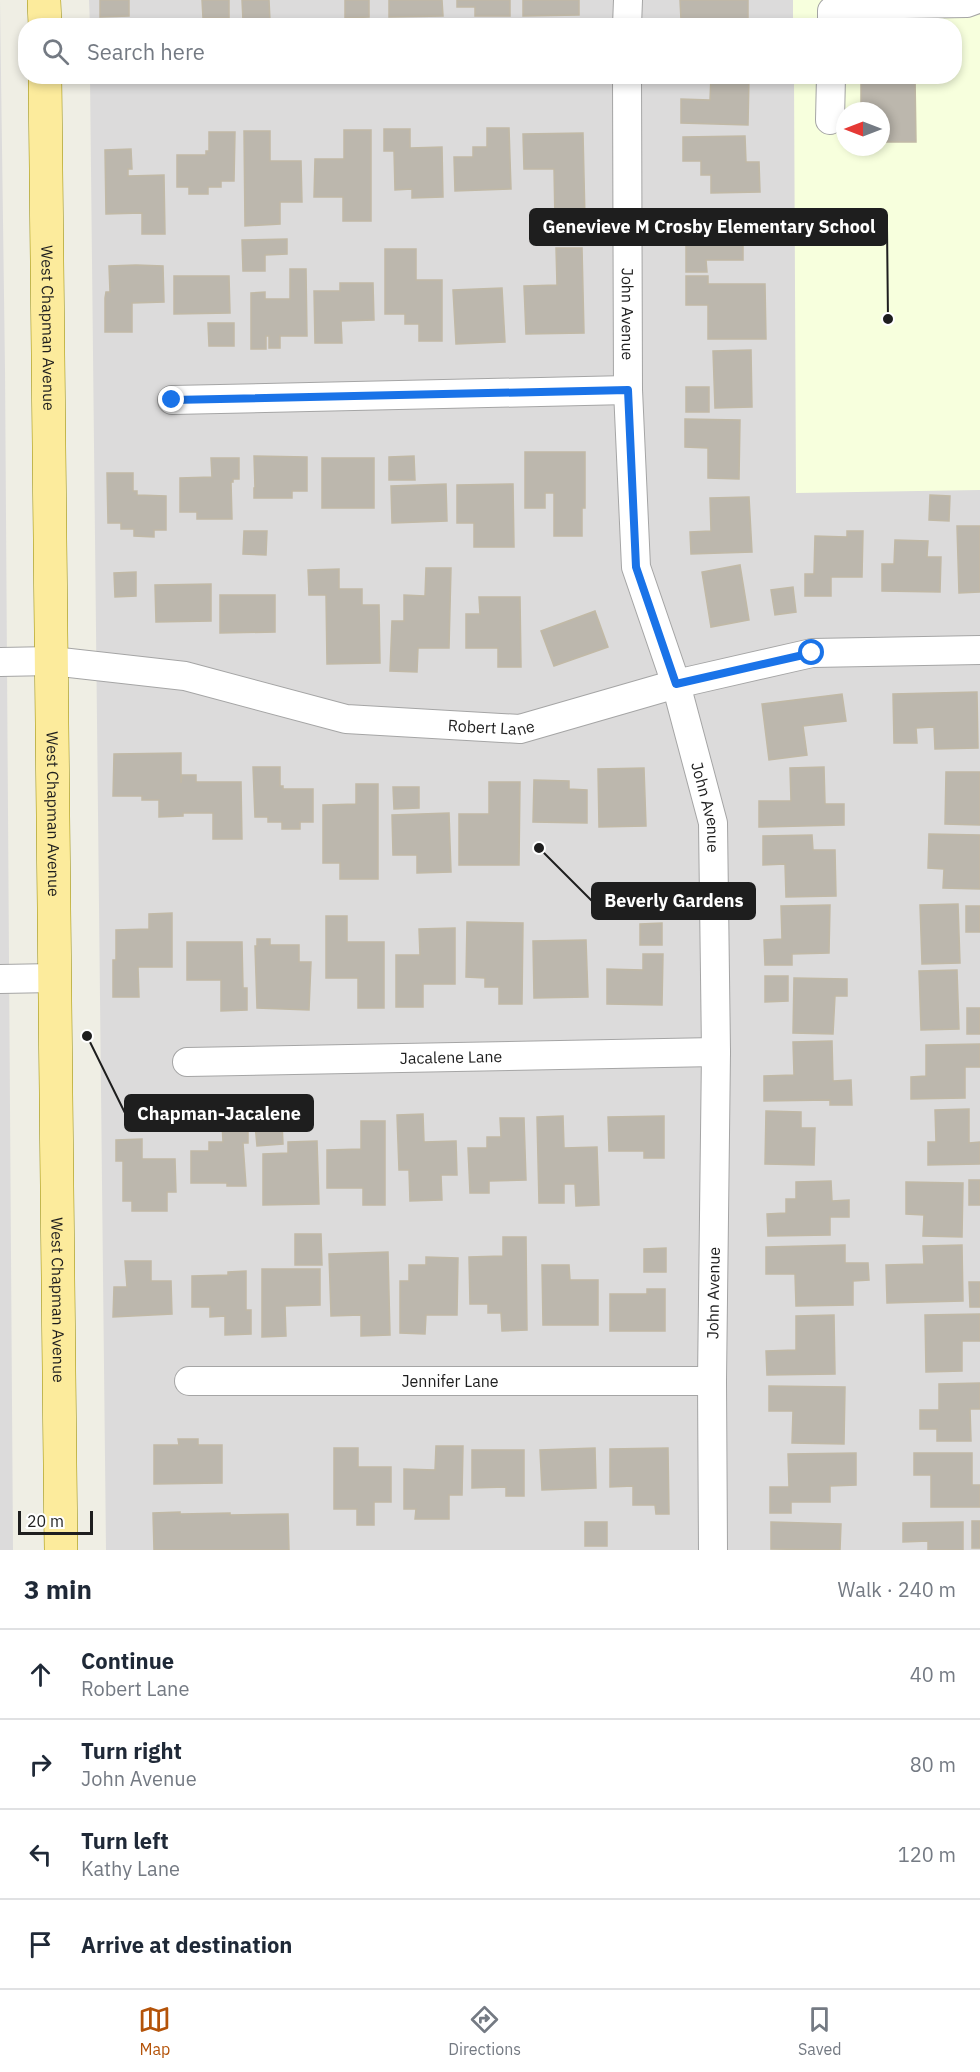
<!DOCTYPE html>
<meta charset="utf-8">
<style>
:root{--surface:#fff;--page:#f6f6f7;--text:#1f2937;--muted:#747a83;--line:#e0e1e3;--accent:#b45309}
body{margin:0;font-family:"IBM Plex Sans",sans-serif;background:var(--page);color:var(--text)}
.compass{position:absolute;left:836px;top:102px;width:54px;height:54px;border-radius:50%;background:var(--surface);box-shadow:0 3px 9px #0003;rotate:270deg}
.scale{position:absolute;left:18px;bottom:15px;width:75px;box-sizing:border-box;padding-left:6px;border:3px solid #1e1e1e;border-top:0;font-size:16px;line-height:21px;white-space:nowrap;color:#1e1e1e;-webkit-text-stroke:4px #fff;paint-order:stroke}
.stop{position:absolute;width:18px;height:18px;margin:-14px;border:4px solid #1a73e8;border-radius:50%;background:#fff}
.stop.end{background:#1a73e8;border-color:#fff;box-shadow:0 2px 6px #0008}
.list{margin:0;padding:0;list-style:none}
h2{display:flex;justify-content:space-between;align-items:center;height:78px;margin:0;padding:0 24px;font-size:26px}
h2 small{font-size:20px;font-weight:400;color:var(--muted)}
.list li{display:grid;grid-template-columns:39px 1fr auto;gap:18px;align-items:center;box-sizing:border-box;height:90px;padding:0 24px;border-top:2px solid var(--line)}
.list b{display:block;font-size:22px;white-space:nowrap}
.list p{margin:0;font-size:20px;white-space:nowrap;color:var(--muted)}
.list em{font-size:20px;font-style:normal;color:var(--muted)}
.icon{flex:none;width:33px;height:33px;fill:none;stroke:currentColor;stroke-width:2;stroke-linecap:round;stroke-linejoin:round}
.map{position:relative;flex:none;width:980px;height:1550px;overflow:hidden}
.search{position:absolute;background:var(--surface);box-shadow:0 3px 9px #0003;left:18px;right:18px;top:18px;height:66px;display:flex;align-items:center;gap:15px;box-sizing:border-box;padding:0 21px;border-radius:24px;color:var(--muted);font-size:22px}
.sheet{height:438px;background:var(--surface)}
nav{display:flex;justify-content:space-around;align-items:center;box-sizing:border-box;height:84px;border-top:2px solid var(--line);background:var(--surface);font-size:16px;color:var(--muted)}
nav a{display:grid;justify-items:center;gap:3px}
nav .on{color:var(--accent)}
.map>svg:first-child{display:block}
.residential{fill:#dcdbdb;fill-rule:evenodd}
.education{fill:#f7ffdd;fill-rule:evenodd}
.building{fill:#bcb7ad;stroke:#c1b9a6;stroke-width:1.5}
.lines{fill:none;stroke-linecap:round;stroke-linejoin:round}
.minor-casing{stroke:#a5a5a5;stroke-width:30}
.major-casing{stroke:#988c00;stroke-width:34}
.minor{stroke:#fff;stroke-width:28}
.major{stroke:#fceb9c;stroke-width:33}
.route{stroke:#1a73e8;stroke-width:8}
.labels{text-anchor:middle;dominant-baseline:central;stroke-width:4.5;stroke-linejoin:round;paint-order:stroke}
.street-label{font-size:16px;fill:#1e1e1e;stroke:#fff}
.leader{fill:none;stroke:#1e1e1e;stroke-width:2}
.callout-dot{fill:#1e1e1e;stroke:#fff;stroke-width:2}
.callout{fill:#1e1e1e;stroke:#1e1e1e;stroke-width:2}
.callout-label{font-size:18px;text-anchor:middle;font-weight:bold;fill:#fff}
</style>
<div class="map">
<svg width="980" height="1550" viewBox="0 0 980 1550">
<rect width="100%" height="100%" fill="#efeee4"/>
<path class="residential" d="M0,0L5,369L13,1550H0Z
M89,0H980V1550H106L90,77L954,76V26H90ZM845,111H881V147H845Z"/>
<path class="education" d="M793,0H980V490L796,493L794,77L954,76V26L793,25ZM845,111H881V147H845Z"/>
<path class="building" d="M100,0H129V16L100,17Z
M202,0H229V18H203Z
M242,0H269L270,21H243Z
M345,0H369V17L345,18Z
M389,0H442L443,16L389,17Z
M457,0H510V16H475V7H457Z
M523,0H579V15L523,16Z
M680,0H748V26H709V19L681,20Z
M711,76H749L748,125L681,123V99L710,100Z
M861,76H915L916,142H881V111H861Z
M487,128H509L511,189L455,191L454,157H473V147H487Z
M384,129H410V148L442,147L443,197L412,198V189L395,190L394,151H384Z
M344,130H371V221H343V197H314L315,159H344Z
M244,131H270V161H301L302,202H280V224L245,226Z
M209,132H235L234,181H221V187H208V194H189V187H177V155H206V151H209Z
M583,133L585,220H555L554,169H524L523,134Z
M745,136L746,162H759L760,192L711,193V175H701V161H683V137Z
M131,149L132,169H128V176L164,175L165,234H142V213L106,214L105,150Z
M703,211H748V228H740V242H743V260H706L707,272H686V244H703Z
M287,239V254L265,255V271H243L242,240Z
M556,248H582L584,333L526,334L524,286L557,285Z
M385,249H416V280H442V341H419V324H405V314H385Z
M136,265L163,266L164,302L132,303V332H105V298L106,292H110L109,266Z
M290,269H306L307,336H280V348H269V336H266V349H251V293L265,292V299H290Z
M174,276H229L230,313L174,314Z
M686,276H708V284H765L766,339H708V305H686Z
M340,283H373L374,320L341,321L342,343H315L314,291H340Z
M502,288L505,342L456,344L453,290Z
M208,323H234V346H209Z
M751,350L752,407L715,408L713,351Z
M686,387H709V412H686Z
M685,419L740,420L739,479L708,478V448L685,447Z
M525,452H585V508H582V536H554V493H545V508H525Z
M254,456L307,457V491H292V498H254V488H255Z
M414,456L415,480H389V457Z
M211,458H239V479H233V482H231L232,519H197V512H180V478L212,477Z
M322,458H374V508H322Z
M107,473H133V491H137V495L166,496V530H154V537L134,536V529H121V523H108Z
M446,484L447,521L392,523L391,486Z
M513,484L514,547H474V523H457V485Z
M930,495L950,496L949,521L929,520Z
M749,497L752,552L691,554L690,532L711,531L710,498Z
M957,526H980V592L959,593Z
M244,531H267L266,555L243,554Z
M847,531H863L862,577H831V596H805V574H814L815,536L847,537Z
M895,540L928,541L927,557H941L940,592L882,591V564H894Z
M740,565L749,620L711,627L702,572Z
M426,568H451L449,648H418L417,672L390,671L392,621H404V595L425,596Z
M339,569V589H362V605H379L380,663L327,664L326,595H309L308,570Z
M136,572V596L115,597L114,573Z
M211,584V621L156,622L155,585Z
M793,587L796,612L775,615L771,590Z
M220,595H275V632L220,633Z
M479,597H520L521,667H498V648H466V614H480Z
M595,611L608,647L554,666L541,631Z
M977,692L978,748L935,749L934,727L916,728L917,743H894L893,694Z
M842,694L846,721L803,726L807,755L769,760L762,704Z
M181,753V783L182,775H196V782H241L242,839H213V813H183V816L159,817V800H142V796H113L114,754Z
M253,767H280V786H283V789H313V822H300V829H282V822H268V817H255Z
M824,767L825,804H844V825L759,827V801H791L790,768Z
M644,768L646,826L599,827L598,769Z
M946,772H980V825L945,824Z
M534,780L569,781V789L587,790V823L533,822Z
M489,782H520L519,865H459V814H489Z
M356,784H378V879H340V863H323V805L356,804Z
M393,787H419V808L394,809Z
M449,813L451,872L417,873V855H393L392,815Z
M929,834L980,835V889L943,888L944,869L928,868Z
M812,835L813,850H835L836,896L786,897L785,864L763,865V836Z
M958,904L960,963L922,964L920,905Z
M830,905L829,953L792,954V965H765L764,940L782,939L781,906Z
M966,906H980V932H966Z
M172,913V967H138L139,997H113V960H116V930L149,929V914Z
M326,916H347V942H384V1008H358V978H326Z
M467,922L523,923L522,1004H499V987H485V978L466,977Z
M662,923V945H640V924Z
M455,928V984H423V1007H396V955H420L419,929Z
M257,939H270V945H299V962H311L309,1010L257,1008L255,946H257Z
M586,940L588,997L534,998L533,941Z
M187,942H242L243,988H247V1010L221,1011V980H187Z
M643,954H663L662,1005L607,1004V969L643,970Z
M957,970L959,1029L921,1030L919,971Z
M765,976H788V1001L765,1002Z
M794,978L847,979V996H835L833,1034L793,1033Z
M967,1008H980V1034H967Z
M832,1041L833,1081L851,1080L852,1105H830V1100L764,1101V1076L794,1075L793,1042Z
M980,1044V1067H965V1098L911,1099V1077L926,1076V1045Z
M969,1109V1143L980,1142V1164L928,1165V1142H936L935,1110Z
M766,1111L801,1112V1128H815L814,1165L765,1164Z
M423,1114L424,1142L456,1141L457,1175H441L442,1200L410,1201L409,1170H399L397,1115Z
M563,1116L564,1148L597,1147L599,1205L576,1206L575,1184H564V1203H539L537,1117Z
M664,1116V1158H644V1151H609L608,1117Z
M500,1118H524L526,1180L489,1181V1193H470L468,1148H487V1137H501Z
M361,1121H385V1205H363V1188H327V1150L361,1149Z
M282,1122L283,1144L257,1146L255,1124Z
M222,1123H248V1143H243L246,1186H227V1183H191V1151H209V1142H223Z
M142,1139V1159H175L176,1192H167V1211H132V1201H123V1161H116V1140Z
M317,1141L319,1204L263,1205V1154L288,1153V1142Z
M969,1180H980V1205H969Z
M831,1181L832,1201L849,1200V1217H830V1235L768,1236L767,1214L786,1213V1199H796V1182Z
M906,1182L963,1183L962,1237L923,1236L924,1215L906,1214Z
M295,1234H321L322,1265H295Z
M503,1237H526L527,1330L502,1331L501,1313H488V1304H470L469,1257L503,1256Z
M845,1245V1263H868L869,1280L853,1281V1305L796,1306L795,1274H766V1247Z
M962,1245L963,1301L887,1303L886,1265L924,1264L923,1246Z
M666,1248V1272H644V1249Z
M388,1252L390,1335L361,1336V1315L331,1316L329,1254Z
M426,1257L458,1258L457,1315H426L425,1334L400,1333V1281H409V1265H426Z
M125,1261H151V1281H171L172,1314L113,1317L114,1287H127Z
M542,1265H569L570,1280H598V1325H543Z
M262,1269H320V1305L285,1306L286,1336L262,1337Z
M246,1271V1310H251V1334L225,1335V1316L210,1317V1307H192V1276L228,1275V1272Z
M969,1282H980V1307H970Z
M647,1289H665V1331H610V1294H647Z
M980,1314V1341H962V1371L926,1372L925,1315Z
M834,1315L835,1374L767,1375L766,1351L796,1350V1316Z
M980,1383V1409H970L971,1441H937V1429H920V1410H939V1384Z
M769,1386L845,1387L844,1444L792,1443L793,1411H769Z
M178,1439H198V1445H222V1483L154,1484V1445H179Z
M436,1446H463L462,1495H449V1519H415L416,1509H404V1469L435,1470Z
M334,1448H358V1467H391V1502H374V1525H357V1509H334Z
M595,1448L596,1488L542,1490L540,1450Z
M668,1448L669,1514H656L655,1505H633V1486L610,1487V1449Z
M472,1450H524V1496H506V1487L472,1488Z
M856,1453V1485L830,1486V1502H791V1513H770V1487H789L788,1454Z
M914,1453H972V1485H980V1507H931V1475H914Z
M180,1512V1514L230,1513V1515L288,1514L289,1550H154L153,1513Z
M972,1521H980V1548H972Z
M585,1522H607V1546H585Z
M771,1522L841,1524L840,1550L771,1549Z
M963,1522V1550H928V1541L903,1542V1523Z"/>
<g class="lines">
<defs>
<g id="minor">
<path d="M627,26L628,0"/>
<path d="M832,26V11L840,5L967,3L975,0"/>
<path id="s1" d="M627,76L628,390L636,567L676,684L713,823L716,1052L712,1381L713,1550"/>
<path d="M830,120L831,76"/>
<path d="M172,400L628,390"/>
<path id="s2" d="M0,662L52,661L185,676L346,719L520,729L676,684L812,653L980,650"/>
<path d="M0,979L54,978"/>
<path id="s3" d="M187,1062L716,1052"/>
<path id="s4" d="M189,1381H712"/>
</g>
<g id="major">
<path d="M44,0L45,26"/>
<path id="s5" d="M45,76C52,568 55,1059 61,1550"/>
</g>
</defs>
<use href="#minor" class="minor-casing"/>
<use href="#major" class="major-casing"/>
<use href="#minor" class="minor"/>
<use href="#major" class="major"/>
</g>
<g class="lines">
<path class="route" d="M172,400L628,390L636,567L676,684L812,653"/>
</g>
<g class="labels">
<g class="street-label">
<text stroke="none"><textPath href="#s1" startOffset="238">John Avenue</textPath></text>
<text stroke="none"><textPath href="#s5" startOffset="252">West Chapman Avenue</textPath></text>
<text stroke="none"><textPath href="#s2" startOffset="498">Robert Lane</textPath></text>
<text stroke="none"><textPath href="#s1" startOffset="742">John Avenue</textPath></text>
<text stroke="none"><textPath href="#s5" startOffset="738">West Chapman Avenue</textPath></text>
<text stroke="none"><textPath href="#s3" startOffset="264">Jacalene Lane</textPath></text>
<text transform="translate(713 1293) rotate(-89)">John Avenue</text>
<text stroke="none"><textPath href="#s5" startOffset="1224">West Chapman Avenue</textPath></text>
<text stroke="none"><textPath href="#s4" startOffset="261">Jennifer Lane</textPath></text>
</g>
</g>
<path class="leader" d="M888 319L887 227M539 848L592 901M87 1036L125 1113"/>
<g class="callout-dot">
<circle cx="888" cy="319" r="6"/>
<circle cx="539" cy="848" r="6"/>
<circle cx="87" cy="1036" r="6"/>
</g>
<g class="callout">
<rect x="530" y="209" width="357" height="36" rx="6"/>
<rect x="592" y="883" width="163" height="36" rx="6"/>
<rect x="125" y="1095" width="188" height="36" rx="6"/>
</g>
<g class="callout-label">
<text x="709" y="233">Genevieve M Crosby Elementary School</text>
<text x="674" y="907">Beverly Gardens</text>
<text x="219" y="1120">Chapman-Jacalene</text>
</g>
</svg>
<svg class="compass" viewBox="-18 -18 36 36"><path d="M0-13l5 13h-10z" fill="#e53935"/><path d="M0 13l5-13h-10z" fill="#747a83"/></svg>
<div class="scale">20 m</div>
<div class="stop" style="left:812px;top:653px"></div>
<div class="stop end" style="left:172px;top:400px"></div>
<div class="search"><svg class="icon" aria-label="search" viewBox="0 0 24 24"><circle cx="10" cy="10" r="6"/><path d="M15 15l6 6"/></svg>Search here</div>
</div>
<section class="sheet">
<h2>3 min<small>Walk · 240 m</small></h2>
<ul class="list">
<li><svg class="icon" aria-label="ahead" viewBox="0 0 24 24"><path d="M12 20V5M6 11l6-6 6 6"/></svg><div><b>Continue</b><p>Robert Lane</p></div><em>40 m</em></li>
<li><svg class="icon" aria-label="right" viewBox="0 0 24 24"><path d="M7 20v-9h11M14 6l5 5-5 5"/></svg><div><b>Turn right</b><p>John Avenue</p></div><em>80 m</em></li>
<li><svg class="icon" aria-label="left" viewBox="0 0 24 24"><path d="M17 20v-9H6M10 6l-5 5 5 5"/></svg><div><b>Turn left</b><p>Kathy Lane</p></div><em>120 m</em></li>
<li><svg class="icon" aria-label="arrive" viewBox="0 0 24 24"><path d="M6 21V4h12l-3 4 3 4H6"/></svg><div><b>Arrive at destination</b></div></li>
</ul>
</section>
<nav>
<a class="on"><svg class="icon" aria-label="map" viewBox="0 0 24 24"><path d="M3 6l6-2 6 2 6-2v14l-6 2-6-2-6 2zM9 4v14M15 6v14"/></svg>Map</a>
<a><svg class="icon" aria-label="directions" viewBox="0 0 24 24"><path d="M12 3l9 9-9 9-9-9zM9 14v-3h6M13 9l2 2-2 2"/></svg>Directions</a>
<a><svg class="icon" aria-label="saved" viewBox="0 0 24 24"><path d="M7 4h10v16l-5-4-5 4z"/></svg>Saved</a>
</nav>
